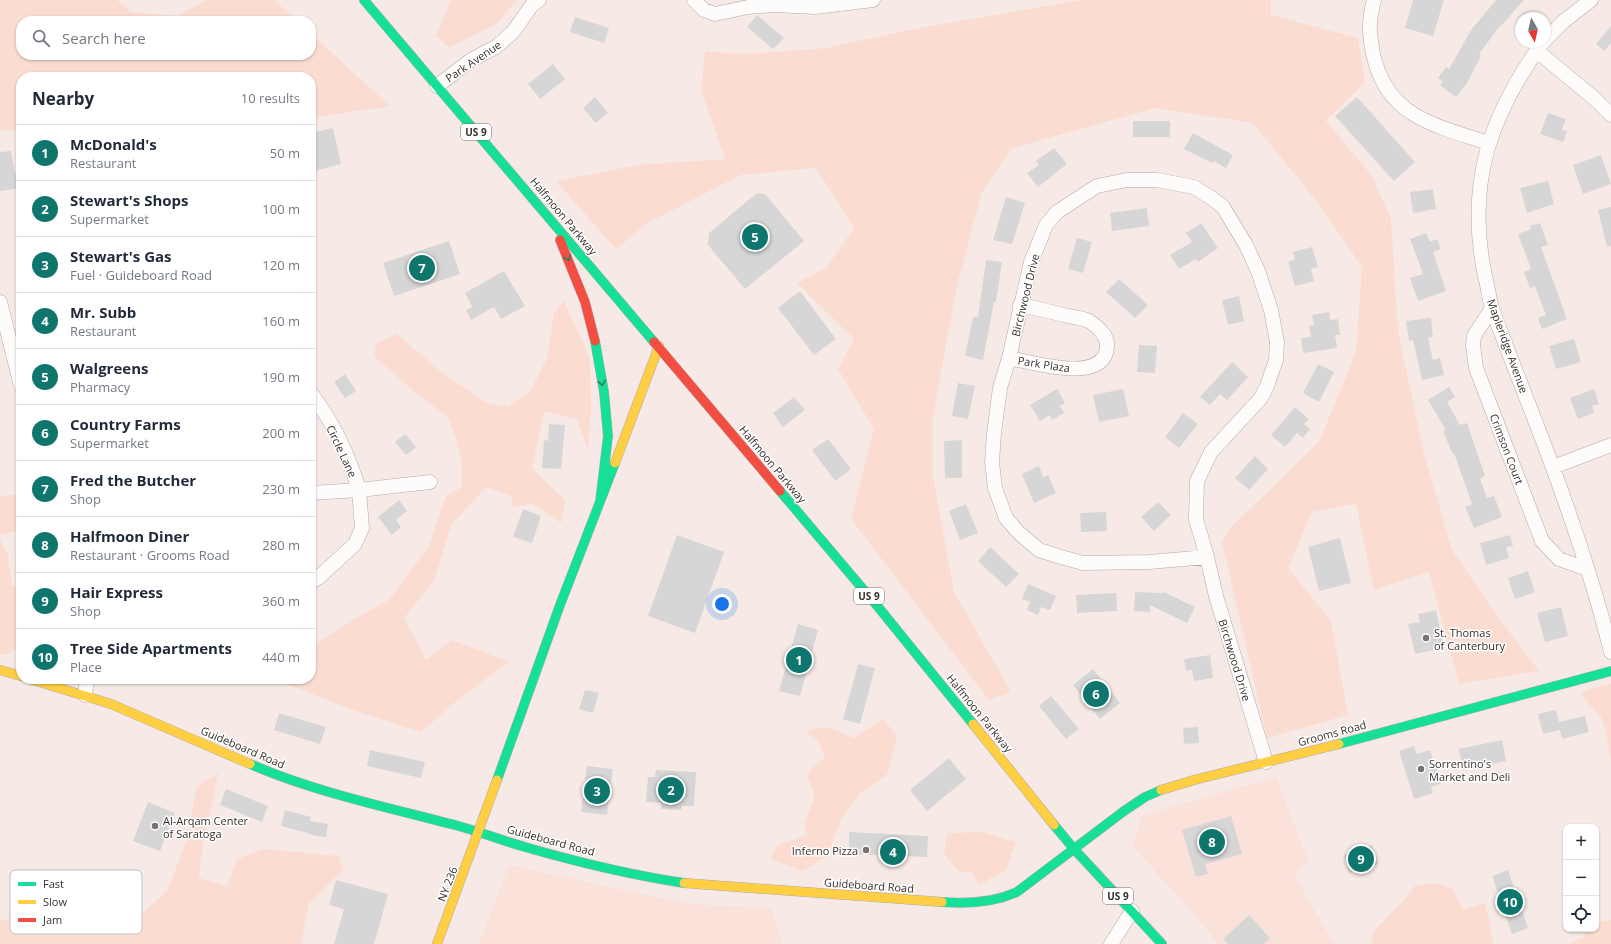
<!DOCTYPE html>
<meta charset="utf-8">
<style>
:root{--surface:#fff;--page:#f6f6f7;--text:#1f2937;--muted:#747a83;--line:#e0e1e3;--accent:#0f766e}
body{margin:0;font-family:"Open Sans",sans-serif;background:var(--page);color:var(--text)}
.controls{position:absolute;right:12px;bottom:12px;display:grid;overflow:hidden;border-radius:8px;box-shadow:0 1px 3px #0004}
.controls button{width:36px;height:36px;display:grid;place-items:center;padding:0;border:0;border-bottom:1px solid var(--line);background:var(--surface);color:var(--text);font:20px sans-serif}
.compass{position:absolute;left:1515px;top:12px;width:36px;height:36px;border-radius:50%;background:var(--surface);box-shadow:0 1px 3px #0004;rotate:172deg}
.you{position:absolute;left:722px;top:604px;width:14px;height:14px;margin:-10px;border:3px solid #fff;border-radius:50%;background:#1a73e8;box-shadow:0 0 0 6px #1a73e833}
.badge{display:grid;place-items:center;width:26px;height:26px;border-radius:50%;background:var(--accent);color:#fff;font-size:13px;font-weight:700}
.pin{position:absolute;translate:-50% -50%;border:2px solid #fff;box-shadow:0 1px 4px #0006}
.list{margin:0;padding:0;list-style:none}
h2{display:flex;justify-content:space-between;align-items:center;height:52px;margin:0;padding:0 16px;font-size:17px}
h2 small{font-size:13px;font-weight:400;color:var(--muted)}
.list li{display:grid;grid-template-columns:26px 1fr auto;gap:12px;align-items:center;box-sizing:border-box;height:56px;padding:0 16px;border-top:1px solid var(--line)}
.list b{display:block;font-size:15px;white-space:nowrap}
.list p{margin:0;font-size:13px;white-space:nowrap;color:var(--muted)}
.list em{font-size:13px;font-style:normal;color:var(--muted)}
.icon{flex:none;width:22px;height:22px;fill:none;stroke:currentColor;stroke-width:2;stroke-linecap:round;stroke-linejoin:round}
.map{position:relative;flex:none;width:1611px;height:944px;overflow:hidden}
.search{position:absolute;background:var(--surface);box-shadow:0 1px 3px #0004;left:16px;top:16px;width:300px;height:44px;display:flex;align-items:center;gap:10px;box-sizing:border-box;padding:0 14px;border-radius:16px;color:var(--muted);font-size:15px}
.panel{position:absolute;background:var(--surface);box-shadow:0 1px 3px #0004;left:16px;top:72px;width:300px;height:612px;border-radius:16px}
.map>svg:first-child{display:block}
.built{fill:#fae2da}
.green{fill:#fadcd1}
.building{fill:#d7d6d6}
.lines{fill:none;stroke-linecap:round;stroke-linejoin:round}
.street-casing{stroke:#b2a8a5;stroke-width:15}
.fast-casing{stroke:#b2a8a5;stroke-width:10}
.slow-casing{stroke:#b2a8a5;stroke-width:10}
.jam-casing{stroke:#b2a8a5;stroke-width:10}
.street{stroke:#fefcfb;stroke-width:14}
.fast{stroke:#16e098;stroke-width:9}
.slow{stroke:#ffcf43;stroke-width:9}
.jam{stroke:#f24e42;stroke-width:9}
.oneway{stroke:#297f5d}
.poi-dot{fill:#7b716d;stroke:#fff;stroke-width:1.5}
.labels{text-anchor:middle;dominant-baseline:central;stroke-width:3;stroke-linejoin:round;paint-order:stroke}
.shield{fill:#fff;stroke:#746e6b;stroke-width:1}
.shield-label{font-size:10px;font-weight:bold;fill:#38302c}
.street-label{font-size:11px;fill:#38302c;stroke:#fff}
.poi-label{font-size:11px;fill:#38302c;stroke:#fff;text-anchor:start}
.key{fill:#fff;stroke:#c3c1c0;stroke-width:1}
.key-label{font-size:11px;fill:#38302c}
</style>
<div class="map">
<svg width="1611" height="944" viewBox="0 0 1611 944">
<rect width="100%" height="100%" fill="#f7eae6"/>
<path class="built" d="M1276,777L1309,863L1294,874L1334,944H1218L1196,916L1132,846L1142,815Z
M509,865L689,904L771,908L783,944H479Z"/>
<path class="green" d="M0,0H117L131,12L176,16L206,0H274L297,21H21V55H311V34L390,106L311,118V77H21V130L0,131Z
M451,0H517L495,25L449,47L436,36Z
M1081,0H1271V15L1358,38L1365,82L1326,121L1372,176L1391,219L1398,331L1424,454L1452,550L1496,614L1539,671L1459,684L1429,572L1374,590L1356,504L1312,512L1288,568L1331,621L1348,715L1267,738L1222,542L1230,528L1319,442L1356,352L1362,267L1318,203L1253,123L1156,108L1012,148L982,192L957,285L933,416V476L954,592L1011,692L989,700L851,519L874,429L838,369L854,339L797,283L826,268L854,228L816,168L741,175L647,223L616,249L556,181L638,165L725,159L701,90L705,52L749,54L826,48L914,29Z
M564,301L590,359L591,407L588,452L577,419L544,411L532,468L565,500L561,523L532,503L513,508L511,496L486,487L451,525L435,579L404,618L426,660L452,640L509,662L460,698L421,732L359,712L286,684L283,679H311V650L320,641L358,617L389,600L429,546L446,496L462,487V467L457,442L448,417L416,393L374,356L376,344L397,334L445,375L486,402L508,407L531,390L547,358L554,313Z
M21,494V530L0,535V496Z
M0,540L8,555L12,586L21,585V647L4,655L0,654Z
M1611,684V761L1605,729L1601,717L1581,695L1587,690Z
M883,719L897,736L887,775L860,793L841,819L827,856L803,871L770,859L778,845L806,835C800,820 814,808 814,795C814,790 809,782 807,777L813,767L825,758L819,743L806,731L827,727L854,738Z
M218,773C212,808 201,842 199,878L227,886L237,859L264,849L339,856L343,870L309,904L301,944H0V920L45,917L53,895L66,907L62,934L122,932L168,890L189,833L196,787Z
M982,832L1016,842L1006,870L979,885L972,873L958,871L944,854L947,833Z
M1439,884L1453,890L1463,910L1485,903L1494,944H1371L1374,931L1403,901L1416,885Z
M1611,920V944H1569L1584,937L1586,929H1596V923Z"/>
<path class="building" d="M1413,0H1444L1433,36L1405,28Z
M1496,0H1524L1501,26H1500L1479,54L1481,56L1467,83L1456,97L1440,85L1443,82L1438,78L1446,67L1449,69L1471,30Z
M757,15L784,38L773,49L747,27Z
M575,17L609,28L604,43L570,32Z
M1611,26V43L1604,51L1596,44Z
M553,64L565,79L540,99L528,84Z
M595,97L608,113L596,123L583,108Z
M1357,97L1415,162L1394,181L1335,116Z
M1548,113L1566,119L1562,130L1567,131L1563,142L1540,134Z
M1133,121H1170V137H1133Z
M333,128L341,164L311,172V133Z
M1193,133L1233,155L1226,168L1214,161L1212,163L1184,149Z
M1054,148L1067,164L1038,187L1027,173L1039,165L1036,161Z
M11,151L15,174H21V188L0,191V152Z
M1601,155L1611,184L1583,194L1573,165Z
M1548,181L1554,204L1527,213L1520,188Z
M1433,189L1436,209L1413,213L1410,192Z
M757,193L765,194L804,241L745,289L708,245L709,233Z
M1006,197L1025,203L1012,244L993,240Z
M1611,207V246L1607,247L1598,210Z
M1147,208L1149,226L1112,231L1110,213Z
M1201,223L1218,248L1198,262L1196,259L1179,269L1170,255L1192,242L1186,233Z
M1540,223L1548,245L1541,247L1567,319L1542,329L1538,318L1546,315L1535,286L1530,288L1524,272L1531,269L1518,234L1531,229L1530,226Z
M1426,233L1430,242L1437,239L1441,249L1433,252L1446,291L1418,301L1410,278L1423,274L1410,239Z
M1077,238L1092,242L1083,273L1068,269Z
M449,241L460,274L394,296L383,263Z
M1312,247L1318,267L1311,269L1314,281L1295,286L1288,262L1295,259L1293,252Z
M986,260L1002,262L996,302H994L983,360L965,356L973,317H978Z
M504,271L525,306L501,319L494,307L471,320L466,310L472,307L465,293Z
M1119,279L1148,305L1135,318L1106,292Z
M800,291L836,339L814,355L778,308Z
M1239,296L1244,321L1228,325L1222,300Z
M1329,312L1330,320L1338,319L1340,335H1335L1337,348L1303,353L1301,338L1311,337L1309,326L1314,325L1312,315Z
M1431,318L1433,337L1428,338L1433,360L1440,358L1444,375L1422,380L1413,340L1409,341L1406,321Z
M1574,339L1581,362L1556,369L1549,346Z
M1139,345L1157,346L1155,373L1137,372Z
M1232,362L1248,377L1227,400L1220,394L1210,405L1200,397Z
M1318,364L1334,372L1319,402L1303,393Z
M345,374L356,391L345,398L334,382Z
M958,383L975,386L968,419L952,416Z
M1449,387L1455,397L1447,402L1460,425L1467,423L1485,476L1480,479L1487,498L1494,496L1502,517L1474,528L1465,507L1472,504L1454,453H1452L1443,431L1446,430L1428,400Z
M1057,389L1065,403L1060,406L1064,413L1052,420L1049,415L1040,421L1030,405Z
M1123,389L1129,416L1099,422L1093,395Z
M1594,389L1599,404L1592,406L1594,413L1578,419L1570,398Z
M794,397L805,410L783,427L773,413Z
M1295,407L1309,419L1304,424L1310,429L1303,438L1297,433L1285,447L1271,435Z
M1183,413L1198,424L1179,448L1165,437Z
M549,424L565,425L561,469L542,468L544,440L548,441Z
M405,434L416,447L406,455L395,442Z
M828,439L851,469L835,481L812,450Z
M962,440V478H945L944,441Z
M1255,456L1268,469L1249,490L1235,478Z
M1039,466L1043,477L1048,475L1056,493L1034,503L1022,474Z
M399,500L407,511L396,520L401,527L392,535L378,517Z
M1158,502L1171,515L1154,531L1141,517Z
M966,504L978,533L960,540L949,511Z
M523,509L541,516L532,543L513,537Z
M1106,512L1107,531L1081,532L1080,513Z
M677,535L724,552L695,633L648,616Z
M1510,535L1513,546L1506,547L1509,558L1486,565L1480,543Z
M1340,538L1351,583L1319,591L1308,547Z
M990,547L1019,574L1006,587L978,561Z
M1528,571L1535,592L1515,599L1508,578Z
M1028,584L1056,596L1050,610L1041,607L1038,615L1027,610L1030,602L1022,599Z
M1135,592L1163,593L1164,592L1195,607L1187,623L1150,605V612L1134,611Z
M1116,593L1117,611L1077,613L1076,595Z
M1561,607L1568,636L1545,642L1537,613Z
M1436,610L1444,648L1415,654L1408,624L1420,622L1418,614Z
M798,624L818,630L800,696L779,691Z
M1210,655L1213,678L1194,681L1192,670L1186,671L1184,659Z
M858,664L875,668L860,724L843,719Z
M1093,669L1120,703L1100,719L1073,685Z
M585,690L599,693L593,713L579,709Z
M1051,696L1079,729L1066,739L1039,706Z
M1556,710L1559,722L1585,716L1589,732L1562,739L1560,730L1543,734L1538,714Z
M279,713L326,727L320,744L274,730Z
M1198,727L1199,743L1184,744L1183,728Z
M1502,740L1506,761L1463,770L1459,749Z
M1414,746L1417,754L1430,750L1441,784L1431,787L1433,793L1414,799L1399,751Z
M370,750L425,762L421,778L367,766Z
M949,758L966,779L927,811L910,790Z
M587,766L613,769L607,815L581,812Z
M656,770L696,772L694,806H682L681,810L661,809V803L646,802L648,777H655Z
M226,789L268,806L262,822L220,805Z
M148,802L175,813L160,851L133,841Z
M285,810L311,817L310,821L328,824L326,837L310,835L311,834L281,826Z
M1231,816L1242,854L1205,864L1208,874L1196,877L1182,830Z
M849,832L928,836L927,857L849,854Z
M1372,845L1378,864L1349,873L1344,855Z
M1508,870L1528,928L1512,934L1492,876Z
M336,880L388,894L374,944H334L344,909L329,905Z
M1249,915L1270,938L1264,944H1228L1223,939Z"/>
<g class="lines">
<defs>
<path id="street" d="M694,0L704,10L715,14L748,7L774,5L815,7L873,0
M1374,0C1372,8 1370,16 1370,24C1369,30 1371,36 1371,42C1375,72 1387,99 1415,115C1437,128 1464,135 1488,143
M1545,40L1564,21L1591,0
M1543,42C1489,116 1466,185 1485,276C1488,287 1489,298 1492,308C1497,323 1503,337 1508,351C1519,379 1530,407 1541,436C1568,507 1593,579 1611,652
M1537,51L1595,99L1611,115
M437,86L471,60L496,47L513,32L532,5L539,0
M0,302L21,386
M1492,308L1474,336L1473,345L1476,368L1542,541L1559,559L1587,569
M1009,358C1031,362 1105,385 1107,347C1108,335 1098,327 1089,321C1083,318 1074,317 1068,316C1052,312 1036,308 1020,305
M311,393C332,421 349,456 359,490L311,493
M1553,467L1611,445
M1207,557L1149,562L1083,563L1061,557L1039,550L1018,532L1006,518L995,488L992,462L994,433L1000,388L1009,358L1031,262L1046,225L1057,212L1097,186L1127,180H1157L1194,187L1213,199L1223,207L1246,245L1258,271L1271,310L1277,342L1276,360L1267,386L1261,398L1211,452L1197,481L1196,519L1207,557L1216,596L1266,762
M311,582L318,578L355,544L362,528L359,490L430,482
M85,695L87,679
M1111,944L1132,911"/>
<path id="fast" d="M364,0L654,342
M595,341L604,392L608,436L600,502
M780,491L879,608L973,724
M1339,744L1611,671
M250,764C317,793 391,808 462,827C483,833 504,841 525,847C577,862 631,875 684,883
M497,780L560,605L615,463
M1054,825L1074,849L1162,944
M942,902C968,904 993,903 1017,892L1124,811L1145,797L1161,790"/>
<path id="slow" d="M615,463L659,346
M0,670L21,676
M30,679L111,704L250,764
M973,724L1054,825
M1161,790L1194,780L1339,744
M684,883L942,902
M437,944L497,780"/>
<path id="jam" d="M560,240L585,302L595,341
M654,342L780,491"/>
</defs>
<use href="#street" class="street-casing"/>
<use href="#fast" class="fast-casing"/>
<use href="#slow" class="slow-casing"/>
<use href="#jam" class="jam-casing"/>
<use href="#street" class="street"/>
<use href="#fast" class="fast"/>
<use href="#slow" class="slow"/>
<use href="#jam" class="jam"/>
</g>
<defs><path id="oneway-chevron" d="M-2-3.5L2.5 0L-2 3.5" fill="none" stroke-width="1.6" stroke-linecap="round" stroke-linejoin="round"/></defs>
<g class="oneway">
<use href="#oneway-chevron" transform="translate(568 258) rotate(68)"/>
<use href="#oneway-chevron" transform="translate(602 383) rotate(80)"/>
</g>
<g class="poi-dot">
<circle cx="1426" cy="638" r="4"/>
<circle cx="1421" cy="769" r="4"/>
<circle cx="155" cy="826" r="4"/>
<circle cx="866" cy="850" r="4"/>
</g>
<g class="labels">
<g class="shield">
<rect x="461" y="124" width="30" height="16" rx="3"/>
<rect x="854" y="588" width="30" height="16" rx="3"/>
<rect x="1103" y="888" width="30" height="16" rx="3"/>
</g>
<g class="shield-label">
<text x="476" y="132">US 9</text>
<text x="869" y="596">US 9</text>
<text x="1118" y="896">US 9</text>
</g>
<g class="street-label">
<text transform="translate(473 61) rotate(-34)">Park Avenue</text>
<text transform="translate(564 216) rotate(50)">Halfmoon Parkway</text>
<text transform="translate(1025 295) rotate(-76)">Birchwood Drive</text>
<text transform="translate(1508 346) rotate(70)">Mapleridge Avenue</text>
<text transform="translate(1044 364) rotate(9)">Park Plaza</text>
<text transform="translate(1507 449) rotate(69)">Crimson Court</text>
<text transform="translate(342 451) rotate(65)">Circle Lane</text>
<text transform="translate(773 464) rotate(50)">Halfmoon Parkway</text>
<text transform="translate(1235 660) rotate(73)">Birchwood Drive</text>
<text transform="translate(980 713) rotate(51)">Halfmoon Parkway</text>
<text transform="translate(1332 733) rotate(-15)">Grooms Road</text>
<text transform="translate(243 747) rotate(23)">Guideboard Road</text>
<text transform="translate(551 840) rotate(15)">Guideboard Road</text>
<text transform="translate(447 884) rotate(-69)">NY 236</text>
<text transform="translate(869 885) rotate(4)">Guideboard Road</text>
</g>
<g class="poi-label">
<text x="1434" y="632">St. Thomas<tspan x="1434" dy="13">of Canterbury</tspan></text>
<text x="1429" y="763">Sorrentino's<tspan x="1429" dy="13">Market and Deli</tspan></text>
<text x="163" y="820">Al-Arqam Center<tspan x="163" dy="13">of Saratoga</tspan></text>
<text x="858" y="850" text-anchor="end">Inferno Pizza</text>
</g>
</g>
<rect x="10" y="870" width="132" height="64" rx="6" class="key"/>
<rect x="18" y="882" width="18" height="4" fill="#16e098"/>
<rect x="18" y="900" width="18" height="4" fill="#ffcf43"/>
<rect x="18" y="918" width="18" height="4" fill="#f24e42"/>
<g class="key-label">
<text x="43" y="888">Fast</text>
<text x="43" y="906">Slow</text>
<text x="43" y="924">Jam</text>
</g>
</svg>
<div class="controls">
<button>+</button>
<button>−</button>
<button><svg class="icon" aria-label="locate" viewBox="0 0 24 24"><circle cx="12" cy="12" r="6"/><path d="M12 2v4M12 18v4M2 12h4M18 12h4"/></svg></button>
</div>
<svg class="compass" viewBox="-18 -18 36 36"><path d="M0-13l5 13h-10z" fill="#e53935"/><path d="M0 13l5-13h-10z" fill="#747a83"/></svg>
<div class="you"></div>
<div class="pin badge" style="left:799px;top:660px">1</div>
<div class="pin badge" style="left:671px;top:790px">2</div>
<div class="pin badge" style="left:597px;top:791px">3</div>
<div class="pin badge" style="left:893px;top:852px">4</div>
<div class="pin badge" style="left:755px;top:237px">5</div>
<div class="pin badge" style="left:1096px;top:694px">6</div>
<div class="pin badge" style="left:422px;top:268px">7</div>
<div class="pin badge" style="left:1212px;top:842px">8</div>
<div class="pin badge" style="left:1361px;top:859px">9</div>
<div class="pin badge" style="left:1510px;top:902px">10</div>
<div class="search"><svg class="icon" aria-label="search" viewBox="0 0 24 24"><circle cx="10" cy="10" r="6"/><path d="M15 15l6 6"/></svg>Search here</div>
<section class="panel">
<h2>Nearby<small>10 results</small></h2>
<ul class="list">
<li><span class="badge">1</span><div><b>McDonald's</b><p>Restaurant</p></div><em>50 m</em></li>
<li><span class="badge">2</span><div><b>Stewart's Shops</b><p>Supermarket</p></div><em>100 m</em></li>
<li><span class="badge">3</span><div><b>Stewart's Gas</b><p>Fuel · Guideboard Road</p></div><em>120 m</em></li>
<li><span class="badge">4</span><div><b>Mr. Subb</b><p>Restaurant</p></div><em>160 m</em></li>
<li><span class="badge">5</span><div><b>Walgreens</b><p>Pharmacy</p></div><em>190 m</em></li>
<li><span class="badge">6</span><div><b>Country Farms</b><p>Supermarket</p></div><em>200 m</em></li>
<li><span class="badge">7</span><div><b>Fred the Butcher</b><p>Shop</p></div><em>230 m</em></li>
<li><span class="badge">8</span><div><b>Halfmoon Diner</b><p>Restaurant · Grooms Road</p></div><em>280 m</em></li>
<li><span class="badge">9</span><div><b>Hair Express</b><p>Shop</p></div><em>360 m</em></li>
<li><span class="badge">10</span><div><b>Tree Side Apartments</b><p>Place</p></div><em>440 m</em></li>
</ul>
</section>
</div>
